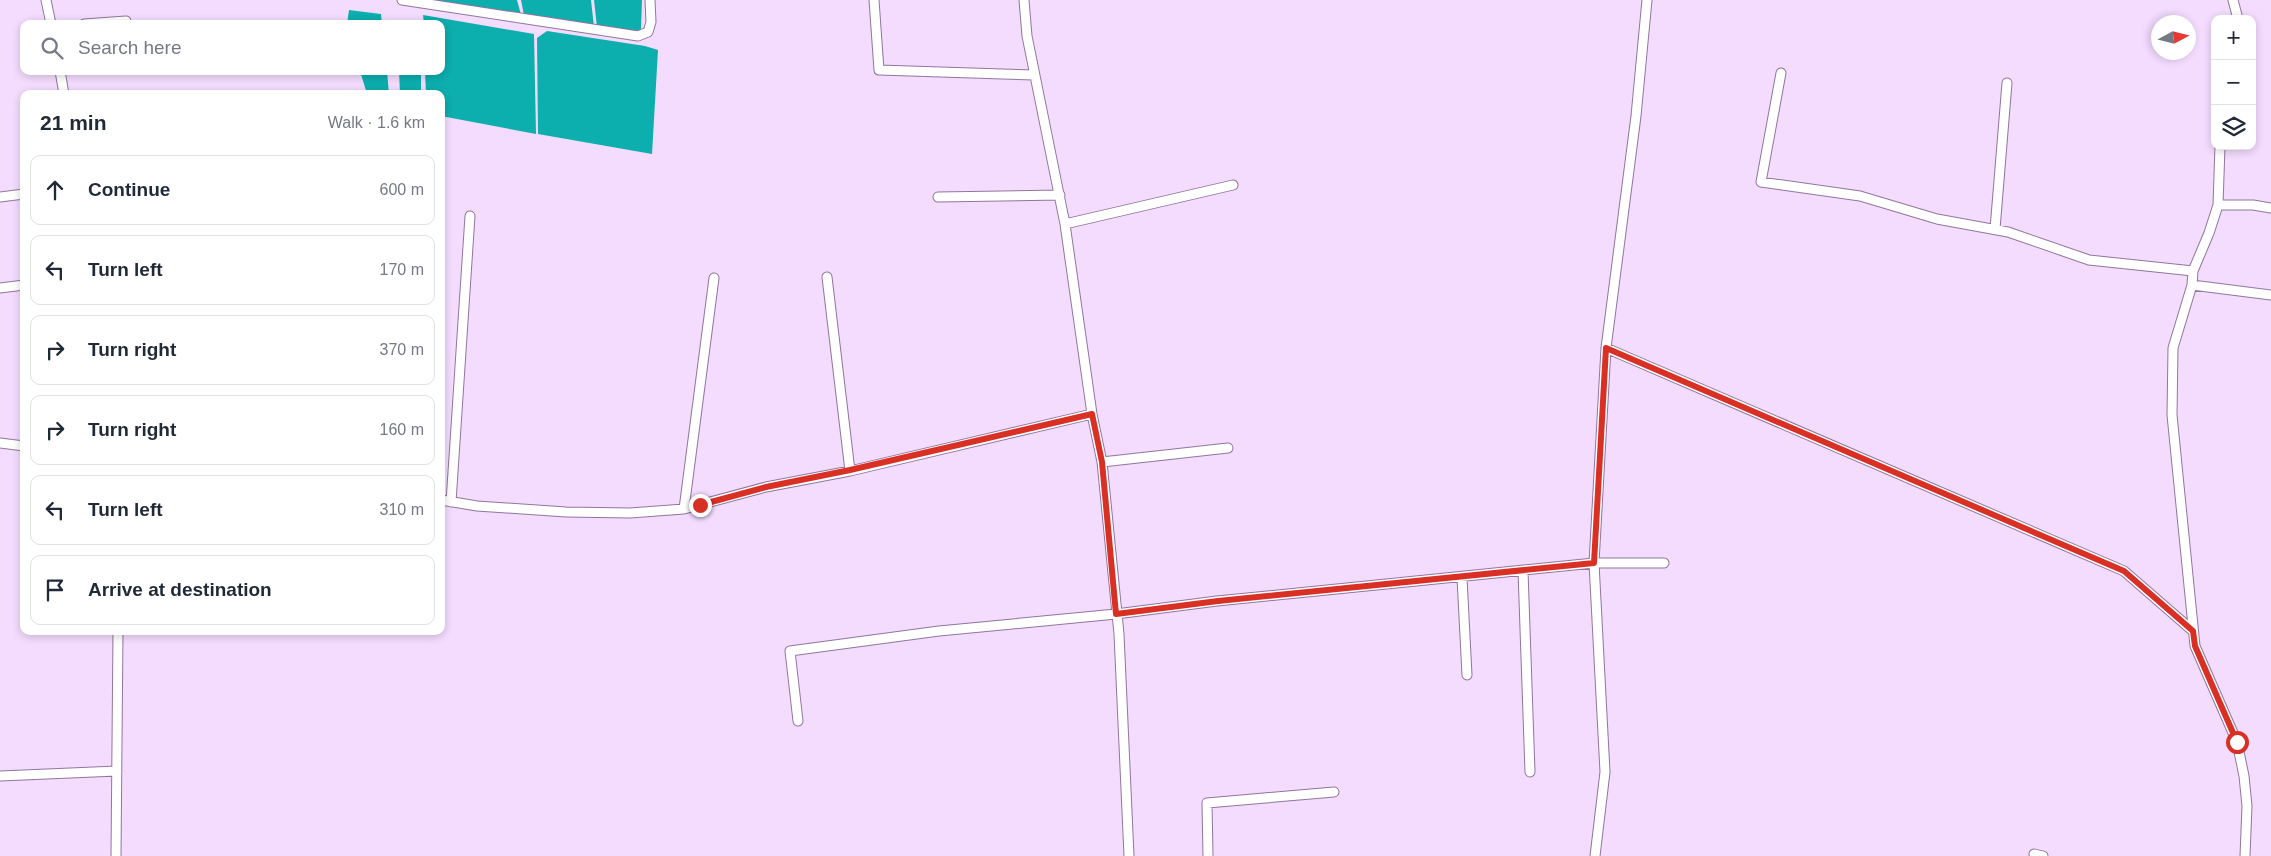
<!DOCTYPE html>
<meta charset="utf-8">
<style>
:root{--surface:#fff;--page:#f2f2f3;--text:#1f2937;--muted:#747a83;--line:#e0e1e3}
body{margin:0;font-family:Arial,sans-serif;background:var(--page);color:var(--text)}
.controls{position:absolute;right:15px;top:15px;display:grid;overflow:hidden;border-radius:10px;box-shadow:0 2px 8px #0003}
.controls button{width:45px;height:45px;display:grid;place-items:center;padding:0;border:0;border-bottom:1px solid var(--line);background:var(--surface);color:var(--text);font:25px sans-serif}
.compass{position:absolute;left:2151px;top:15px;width:45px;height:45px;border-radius:50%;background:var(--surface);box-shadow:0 2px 8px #0003;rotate:83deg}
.stop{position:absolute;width:15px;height:15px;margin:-11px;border:4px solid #d93025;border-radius:50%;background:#fff}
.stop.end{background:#d93025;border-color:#fff;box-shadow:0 1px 5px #0008}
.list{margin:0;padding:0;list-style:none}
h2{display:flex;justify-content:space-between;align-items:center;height:65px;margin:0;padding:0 20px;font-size:21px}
h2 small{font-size:16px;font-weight:400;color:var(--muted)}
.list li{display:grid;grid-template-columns:32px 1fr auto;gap:15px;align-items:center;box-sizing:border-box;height:70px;margin:0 10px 10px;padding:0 10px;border:1px solid var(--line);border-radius:10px}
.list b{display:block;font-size:19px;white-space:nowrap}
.list em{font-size:16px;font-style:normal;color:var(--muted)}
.icon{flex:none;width:28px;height:28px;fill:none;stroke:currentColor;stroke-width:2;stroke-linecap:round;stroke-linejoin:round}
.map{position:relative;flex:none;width:2271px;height:856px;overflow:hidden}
.search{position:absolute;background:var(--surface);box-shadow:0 2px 8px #0003;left:20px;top:20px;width:425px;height:55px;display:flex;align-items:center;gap:12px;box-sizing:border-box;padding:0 18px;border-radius:10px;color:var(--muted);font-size:19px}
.panel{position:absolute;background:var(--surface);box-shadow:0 2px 8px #0003;left:20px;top:90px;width:425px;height:545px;border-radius:10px}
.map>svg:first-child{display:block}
.water{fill:#0caeae}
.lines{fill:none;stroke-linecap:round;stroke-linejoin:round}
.street-casing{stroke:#90769c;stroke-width:11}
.street{stroke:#fff;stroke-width:9}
.route{stroke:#d93025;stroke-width:6}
</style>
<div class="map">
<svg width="2271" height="856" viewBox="0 0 2271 856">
<rect width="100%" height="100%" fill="#f3dcfe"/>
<path class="water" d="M431,0H517L521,15Z
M521,0H591L594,27L524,15Z
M594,0H642L641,29L637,33L597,27Z
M349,10L381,14L382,24H347Z
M423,15L534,34L536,134L441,116V94H426L425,71H441V24H424Z
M547,31L645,46L658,50L652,154L538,134L537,38Z
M360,71H387L389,94H367Z
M399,71H421V94H400Z"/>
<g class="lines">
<defs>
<path id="street" d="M46,0L51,24
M402,0L638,36L648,32L651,22L650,0
M874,0L879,70L1035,75
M1024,0L1027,36L1065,224L1092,414L1102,462L1119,634L1129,856
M2233,0L2238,19
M84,24L126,21
M60,71L64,94
M1781,73L1761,182L1860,196L1937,219L2008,232L2089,260L2193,271
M2220,146L2218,205L2209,233L2193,271L2192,285L2173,348L2172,415L2195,646L2237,742L2244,776L2247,806L2245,856
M0,197L24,194
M938,197L1060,195
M2218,205H2253L2271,208
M1065,224L1233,185
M1995,229L2007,83
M827,277L850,471
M2192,285L2271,295
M0,288L24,285
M1606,348L2124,571L2193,631
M0,443L24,446
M1102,462L1228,448
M441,500L477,506L566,512L630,513L684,509L766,487L850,471L1092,414
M451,502L470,216
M684,509L714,278
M1523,571L1530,772
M1462,578L1467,675
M798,721L790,651L939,631L1116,614L1217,601L1594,563L1606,348L1636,116L1647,0
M0,776L117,771
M2034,854L2043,856
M116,856L118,631
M1208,856L1207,803L1334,792
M1595,856L1605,772L1594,563H1664"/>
</defs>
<use href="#street" class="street-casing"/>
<use href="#street" class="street"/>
</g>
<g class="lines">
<path class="route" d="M700,505L766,487L850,470L1092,414L1102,462L1116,614L1218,601L1594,563L1606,348L2124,571L2193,631L2195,646L2237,742"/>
</g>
</svg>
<div class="controls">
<button>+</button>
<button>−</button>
<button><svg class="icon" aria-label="layers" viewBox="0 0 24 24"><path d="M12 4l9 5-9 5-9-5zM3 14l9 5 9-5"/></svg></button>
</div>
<svg class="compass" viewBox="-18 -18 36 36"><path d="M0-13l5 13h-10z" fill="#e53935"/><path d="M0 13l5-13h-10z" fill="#747a83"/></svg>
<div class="stop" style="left:2237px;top:742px"></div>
<div class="stop end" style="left:700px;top:505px"></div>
<div class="search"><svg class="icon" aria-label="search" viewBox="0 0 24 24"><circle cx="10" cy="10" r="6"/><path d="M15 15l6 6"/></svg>Search here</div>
<section class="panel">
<h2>21 min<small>Walk · 1.6 km</small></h2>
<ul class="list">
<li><svg class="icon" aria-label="ahead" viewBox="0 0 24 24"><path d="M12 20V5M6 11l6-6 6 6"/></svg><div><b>Continue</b></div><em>600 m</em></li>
<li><svg class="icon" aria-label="left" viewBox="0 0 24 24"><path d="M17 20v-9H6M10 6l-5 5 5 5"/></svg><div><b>Turn left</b></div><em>170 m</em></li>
<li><svg class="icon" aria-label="right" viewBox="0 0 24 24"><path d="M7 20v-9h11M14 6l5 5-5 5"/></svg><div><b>Turn right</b></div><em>370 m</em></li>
<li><svg class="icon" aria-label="right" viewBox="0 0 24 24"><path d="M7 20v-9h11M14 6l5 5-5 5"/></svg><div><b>Turn right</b></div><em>160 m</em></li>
<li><svg class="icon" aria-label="left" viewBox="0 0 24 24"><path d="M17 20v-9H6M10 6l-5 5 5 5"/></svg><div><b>Turn left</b></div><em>310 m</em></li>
<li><svg class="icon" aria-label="arrive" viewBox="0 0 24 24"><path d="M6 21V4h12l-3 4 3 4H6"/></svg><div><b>Arrive at destination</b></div></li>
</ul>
</section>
</div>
